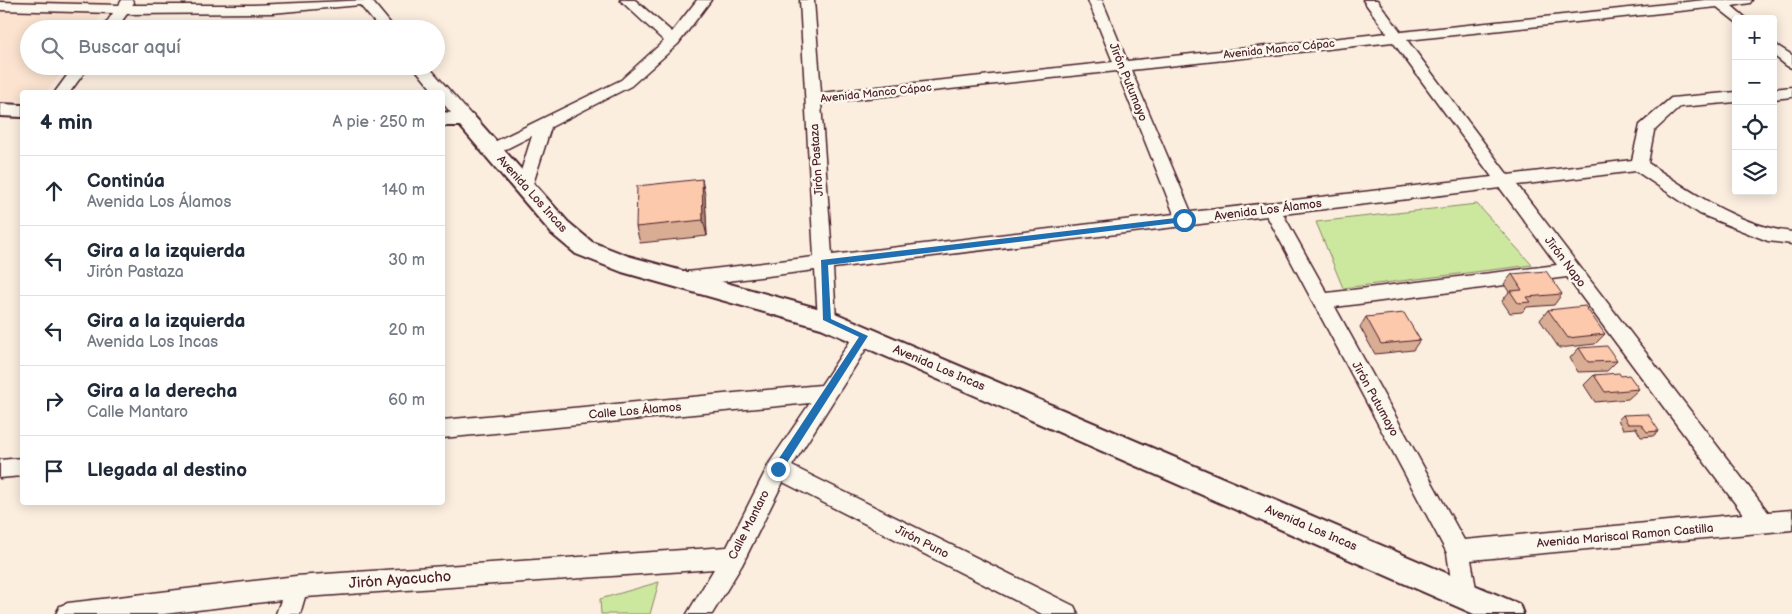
<!DOCTYPE html>
<html lang="es">
<meta charset="utf-8">
<style>
:root{--surface:#fff;--page:#f6f6f7;--text:#1f2937;--muted:#747a83;--line:#e0e1e3}
body{margin:0;font-family:"Balsamiq Sans",sans-serif;background:var(--page);color:var(--text)}
.controls{position:absolute;right:15px;top:15px;display:grid;overflow:hidden;border-radius:5px;box-shadow:0 2px 12px #0003}
.controls button{width:45px;height:45px;display:grid;place-items:center;padding:0;border:0;border-bottom:1px solid var(--line);background:var(--surface);color:var(--text);font:25px sans-serif}
.stop{position:absolute;width:15px;height:15px;margin:-11px;border:4px solid #1f6fb2;border-radius:50%;background:#fff}
.stop.end{background:#1f6fb2;border-color:#fff;box-shadow:0 1px 5px #0008}
.list{margin:0;padding:0;list-style:none}
h2{display:flex;justify-content:space-between;align-items:center;height:65px;margin:0;padding:0 20px;font-size:21px}
h2 small{font-size:16px;font-weight:400;color:var(--muted)}
.list li{display:grid;grid-template-columns:32px 1fr auto;gap:15px;align-items:center;box-sizing:border-box;height:70px;padding:0 20px;border-top:1px solid var(--line)}
.list b{display:block;font-size:19px;white-space:nowrap}
.list p{margin:0;font-size:16px;white-space:nowrap;color:var(--muted)}
.list em{font-size:16px;font-style:normal;color:var(--muted)}
.icon{flex:none;width:28px;height:28px;fill:none;stroke:currentColor;stroke-width:2;stroke-linecap:round;stroke-linejoin:round}
.map{position:relative;flex:none;width:1792px;height:614px;overflow:hidden}
.search{position:absolute;background:var(--surface);box-shadow:0 2px 12px #0003;left:20px;top:20px;width:425px;height:55px;display:flex;align-items:center;gap:12px;box-sizing:border-box;padding:0 18px;border-radius:28px;color:var(--muted);font-size:19px}
.panel{position:absolute;background:var(--surface);box-shadow:0 2px 12px #0003;left:20px;top:90px;width:425px;height:415px;border-radius:5px}
.map>svg:first-child{display:block}
.built{fill:#fbe3d0}
.green{fill:#cce89f;stroke:#8b8465}
.lines{fill:none;stroke-linecap:round;stroke-linejoin:round}
.minor-casing{stroke:#4a1f2b;stroke-width:3}
.tertiary-casing{stroke:#4a1f2b;stroke-width:4}
.minor{fill:#fbf7ec;fill-rule:evenodd}
.tertiary{fill:#fbf7ec;fill-rule:evenodd}
.wall{fill:#d9ad94;stroke:#4a1f2b}
.shaded-wall{fill:#b08d78;stroke:#4a1f2b}
.building{fill:#fcc9ac;stroke:#4a1f2b}
.route{fill:#1f6fb2}
.labels{text-anchor:middle;dominant-baseline:central;stroke-width:5;stroke-linejoin:round;paint-order:stroke}
.far-street-label{font-size:11px;fill:#4a1f2b;stroke:#fbf7ec}
.street-label{font-size:12px;fill:#4a1f2b;stroke:#fbf7ec}
.near-street-label{font-size:15px;fill:#4a1f2b;stroke:#fbf7ec}
</style>
<div class="map">
<svg width="1792" height="614" viewBox="0 0 1792 614">
<rect width="100%" height="100%" fill="#fbeedf"/>
<filter id="ink" filterUnits="userSpaceOnUse"><feTurbulence type="fractalNoise" baseFrequency=".02" numOctaves="2"/><feDisplacementMap in="SourceGraphic" scale="10" xChannelSelector="R" yChannelSelector="G"/><feConvolveMatrix kernelMatrix="1 2 1 2 8 2 1 2 1" color-interpolation-filters="sRGB"/></filter>
<g filter="url(#ink)">
<path class="built" d="M0,0H112L92,29H29V66H66L47,92H22V102L0,101Z"/>
<path class="green" d="M1477,204L1532,265L1343,288L1316,222Z
M659,582L650,614H601L600,599Z"/>
<g class="lines">
<defs>
<path id="minor" d="M122,0H132L134,3L132,5H253L371,0L395,29H380L360,5L272,13L127,14L116,29H102L113,13L0,10V2L119,5Z
M620,0H635L672,32L697,0H711L678,44L631,86L551,127L532,187L530,191H518L516,187L532,136L492,156L486,154L484,150L486,146L621,80L664,41Z
M800,0H814L821,93L1113,62L1088,0H1102L1127,61L1387,33L1363,0H1377L1401,32L1705,0H1752L1750,3L1732,6L1747,19H1736V22L1717,7L1407,40L1508,175L1632,160L1640,125L1671,98L1736,92V102L1680,107L1654,131L1648,163C1692,192 1738,226 1792,232V244L1768,241L1700,214L1636,171L1517,185L1768,512L1792,510V530L1471,560L1477,594L1473,602L1465,605L1457,602L1453,594L1447,553L1267,216L833,268L836,320L834,325L827,327L820,325L818,320L815,270L687,286L681,284L678,279L681,274L687,272L814,257ZM1393,42L1492,177L1191,212L1131,70ZM1117,71L1174,214L832,255L821,103ZM1500,188L1557,265L1327,293L1283,214ZM1567,277L1743,514L1464,540L1335,307Z
M1773,43L1792,55V68L1787,66L1773,55Z
M74,66H89L70,92H55Z
M413,66H428L472,116L474,120L472,124H460L442,102V92H434Z
M1792,87V97L1773,99V89Z
M864,328L871,331L874,336L871,341L792,466L1074,606L1078,614H1042L783,482L742,565L712,614H687L714,569L305,597L300,614H276L281,600L164,614H56L60,606L68,603L296,576L727,547L770,462L810,403L442,438V420L821,385L857,331Z
M22,458V476L0,478V460Z"/>
<path id="tertiary" d="M0,104L22,105V117L0,116Z
M442,112L473,115L568,222L592,242L628,256L835,313L1519,604L1523,614H1474L821,328L622,272L576,254L552,234L460,126H442Z"/>
</defs>
<use href="#minor" class="minor-casing"/>
<use href="#tertiary" class="tertiary-casing"/>
<use href="#minor" class="minor"/>
<use href="#tertiary" class="tertiary"/>
</g>
<path class="wall" d="M705,195L707,236L640,243L636,227Z
M1512,274L1562,294L1554,305L1527,307L1522,312L1510,313L1502,301L1509,292L1504,284Z
M1548,310L1605,334L1595,344L1559,348L1540,320Z
M1366,317L1420,340L1413,350L1375,354L1360,327Z
M1579,348L1617,361L1607,371L1578,372L1570,358Z
M1594,375L1621,376L1639,389L1628,399L1595,402L1584,385Z
M1623,415L1659,431L1653,436L1641,437L1636,428L1623,429L1618,420Z"/>
<path class="shaded-wall" d="M702,179L705,195L707,236L703,220Z"/>
<path class="building" d="M702,179L703,220L636,227L637,186Z
M1546,271L1562,294L1527,297L1531,302L1518,303L1510,291L1522,290L1512,274Z
M1585,306L1605,334L1568,338L1548,310Z
M1404,313L1420,340L1381,344L1366,317Z
M1607,346L1617,361L1588,362L1579,348Z
M1619,373L1621,376L1629,375L1639,389L1605,392L1594,375Z
M1648,414L1659,431L1647,432L1641,424H1628L1623,415Z"/>
</g>
<path class="route" d="M1184,217L1188,220L1184,222L828,265L831,319L868,336L781,472H774V466L859,337L823,320L821,260Z"/>
<g class="labels">
<g class="far-street-label">
<text transform="translate(1279 49) rotate(-6)">Avenida Manco Cápac</text>
<text transform="translate(876 93) rotate(-6)">Avenida Manco Cápac</text>
</g>
<g class="street-label">
<text transform="translate(1128 82) rotate(68)">Jirón Putumayo</text>
<text transform="translate(817 160) rotate(-94)">Jirón Pastaza</text>
<text transform="translate(532 194) rotate(48)">Avenida Los Incas</text>
<text transform="translate(1268 210) rotate(-7)">Avenida Los Álamos</text>
<text transform="translate(1565 262) rotate(53)">Jirón Napo</text>
<text transform="translate(939 368) rotate(23)">Avenida Los Incas</text>
<text transform="translate(1375 399) rotate(61)">Jirón Putumayo</text>
<text transform="translate(635 411) rotate(-5)">Calle Los Álamos</text>
<text transform="translate(749 525) rotate(-63)">Calle Mantaro</text>
<text transform="translate(1311 528) rotate(23)">Avenida Los Incas</text>
<text transform="translate(1625 536) rotate(-5)">Avenida Mariscal Ramon Castilla</text>
<text transform="translate(922 542) rotate(27)">Jirón Puno</text>
</g>
<g class="near-street-label">
<text transform="translate(400 580) rotate(-4)">Jirón Ayacucho</text>
</g>
</g>
</svg>
<div class="controls">
<button>+</button>
<button>−</button>
<button><svg class="icon" aria-label="locate" viewBox="0 0 24 24"><circle cx="12" cy="12" r="6"/><path d="M12 2v4M12 18v4M2 12h4M18 12h4"/></svg></button>
<button><svg class="icon" aria-label="layers" viewBox="0 0 24 24"><path d="M12 4l9 5-9 5-9-5zM3 14l9 5 9-5"/></svg></button>
</div>
<div class="stop" style="left:1184px;top:220px"></div>
<div class="stop end" style="left:778px;top:469px"></div>
<div class="search"><svg class="icon" aria-label="search" viewBox="0 0 24 24"><circle cx="10" cy="10" r="6"/><path d="M15 15l6 6"/></svg>Buscar aquí</div>
<section class="panel">
<h2>4 min<small>A pie · 250 m</small></h2>
<ul class="list">
<li><svg class="icon" aria-label="ahead" viewBox="0 0 24 24"><path d="M12 20V5M6 11l6-6 6 6"/></svg><div><b>Continúa</b><p>Avenida Los Álamos</p></div><em>140 m</em></li>
<li><svg class="icon" aria-label="left" viewBox="0 0 24 24"><path d="M17 20v-9H6M10 6l-5 5 5 5"/></svg><div><b>Gira a la izquierda</b><p>Jirón Pastaza</p></div><em>30 m</em></li>
<li><svg class="icon" aria-label="left" viewBox="0 0 24 24"><path d="M17 20v-9H6M10 6l-5 5 5 5"/></svg><div><b>Gira a la izquierda</b><p>Avenida Los Incas</p></div><em>20 m</em></li>
<li><svg class="icon" aria-label="right" viewBox="0 0 24 24"><path d="M7 20v-9h11M14 6l5 5-5 5"/></svg><div><b>Gira a la derecha</b><p>Calle Mantaro</p></div><em>60 m</em></li>
<li><svg class="icon" aria-label="arrive" viewBox="0 0 24 24"><path d="M6 21V4h12l-3 4 3 4H6"/></svg><div><b>Llegada al destino</b></div></li>
</ul>
</section>
</div>
